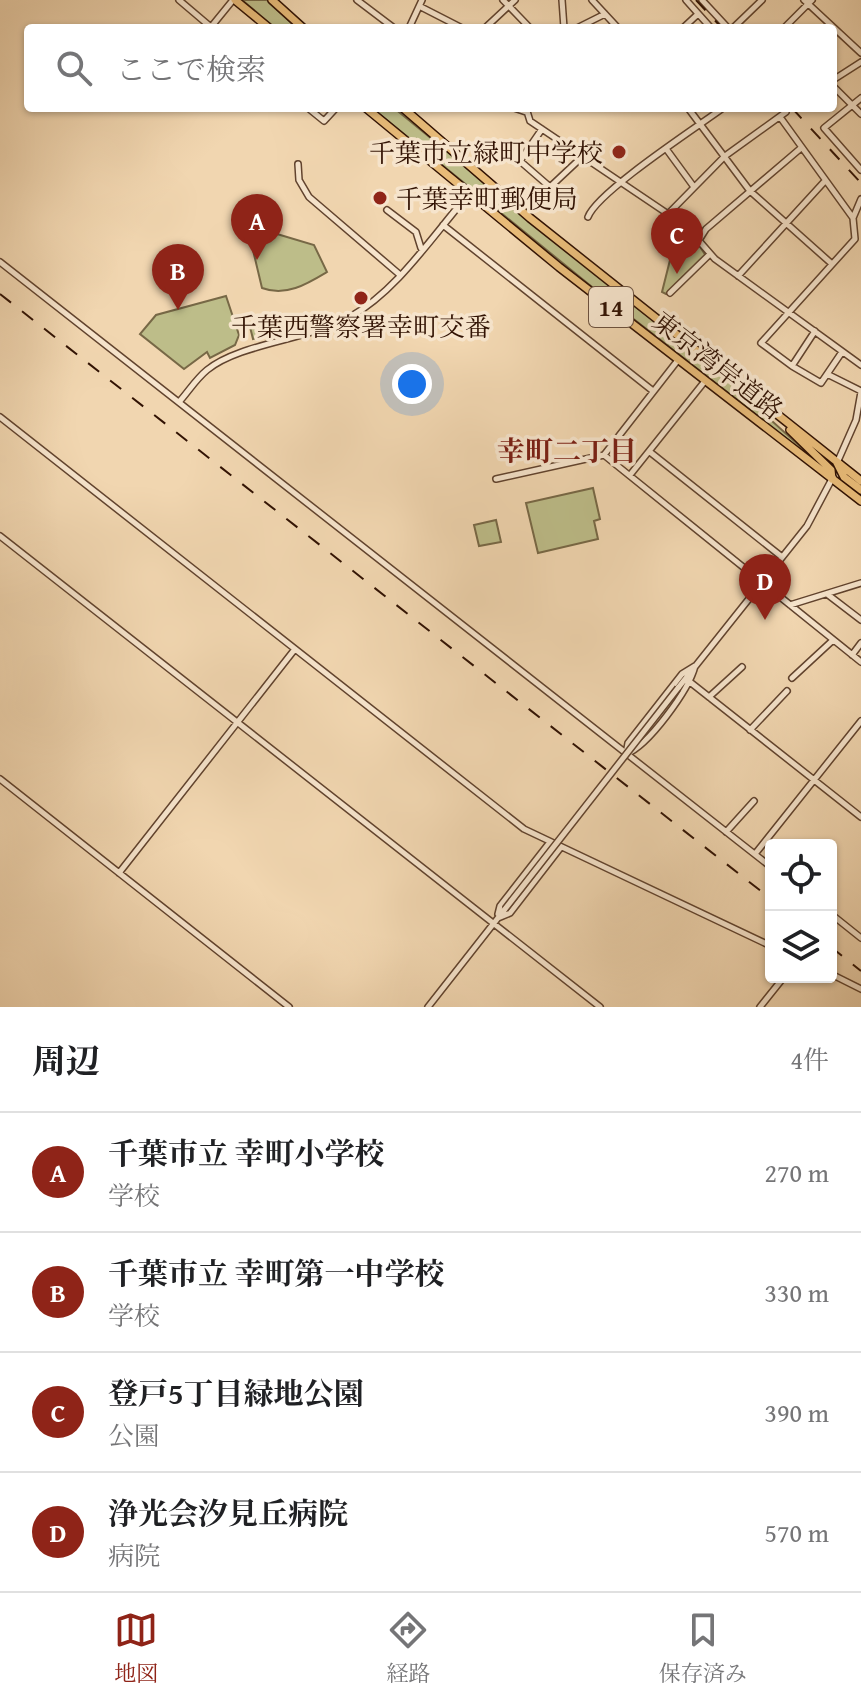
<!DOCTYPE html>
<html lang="ja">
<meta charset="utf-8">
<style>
:root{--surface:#fff;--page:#f2f2f2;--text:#202124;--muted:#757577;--line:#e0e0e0;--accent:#8f2418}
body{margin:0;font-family:"Gentium Book Plus","Noto Serif JP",serif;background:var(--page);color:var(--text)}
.controls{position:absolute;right:24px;bottom:24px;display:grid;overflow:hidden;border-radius:8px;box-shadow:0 2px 6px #0004}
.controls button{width:72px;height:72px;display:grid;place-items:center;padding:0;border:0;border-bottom:2px solid var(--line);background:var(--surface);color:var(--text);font:40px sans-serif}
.you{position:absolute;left:412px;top:384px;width:28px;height:28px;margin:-20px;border:6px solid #fff;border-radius:50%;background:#1a73e8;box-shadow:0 0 0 12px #1a73e833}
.badge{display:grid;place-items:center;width:52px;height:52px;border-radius:50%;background:var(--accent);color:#fff;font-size:26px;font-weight:700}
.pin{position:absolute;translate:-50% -66px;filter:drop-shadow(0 2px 4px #0008)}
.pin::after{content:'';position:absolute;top:42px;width:28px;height:24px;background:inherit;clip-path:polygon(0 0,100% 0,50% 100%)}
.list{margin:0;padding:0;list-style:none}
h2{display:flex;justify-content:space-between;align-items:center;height:104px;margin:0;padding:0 32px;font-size:34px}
h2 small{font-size:26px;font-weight:400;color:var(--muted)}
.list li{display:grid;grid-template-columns:52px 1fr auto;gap:24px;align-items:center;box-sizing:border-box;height:120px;padding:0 32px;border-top:2px solid var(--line)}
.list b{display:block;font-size:30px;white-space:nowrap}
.list p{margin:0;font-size:26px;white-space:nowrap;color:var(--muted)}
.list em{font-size:26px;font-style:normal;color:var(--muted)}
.icon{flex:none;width:44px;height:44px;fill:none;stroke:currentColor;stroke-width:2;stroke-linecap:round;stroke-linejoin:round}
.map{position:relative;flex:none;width:861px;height:1007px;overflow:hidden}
.search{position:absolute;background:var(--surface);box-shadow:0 2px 6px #0004;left:24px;right:24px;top:24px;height:88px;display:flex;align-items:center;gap:20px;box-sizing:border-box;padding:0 28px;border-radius:8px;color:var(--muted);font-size:30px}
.sheet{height:584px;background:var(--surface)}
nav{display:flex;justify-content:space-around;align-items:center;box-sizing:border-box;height:112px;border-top:2px solid var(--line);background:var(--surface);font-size:22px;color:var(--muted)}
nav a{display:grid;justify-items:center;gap:4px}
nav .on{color:var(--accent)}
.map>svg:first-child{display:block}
.green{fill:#bdbd89;stroke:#776846;stroke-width:2}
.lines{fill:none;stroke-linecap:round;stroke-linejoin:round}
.minor-casing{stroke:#61432e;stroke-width:8}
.highway-casing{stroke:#311203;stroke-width:10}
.minor{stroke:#f6e4cc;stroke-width:5}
.highway{stroke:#e8bb78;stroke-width:7}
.rail{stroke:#311203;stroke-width:2;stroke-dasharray:14 14;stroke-linecap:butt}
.minor-bridge-casing{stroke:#61432e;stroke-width:8;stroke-linecap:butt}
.minor-bridge{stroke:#f6e4cc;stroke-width:5}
.poi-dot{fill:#8f2418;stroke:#f6e4cc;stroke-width:3}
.labels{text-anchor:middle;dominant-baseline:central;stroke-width:7;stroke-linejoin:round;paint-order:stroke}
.shield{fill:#f6e4cc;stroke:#6c513f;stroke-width:2}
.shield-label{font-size:24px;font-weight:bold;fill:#311203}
.poi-label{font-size:26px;fill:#311203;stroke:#f6e4cc;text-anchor:end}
.street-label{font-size:26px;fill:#311203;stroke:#f6e4cc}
.neighbourhood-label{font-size:28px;font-weight:bold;fill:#7a1f14;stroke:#f6e4cc}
</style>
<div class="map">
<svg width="861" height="1007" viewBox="0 0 861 1007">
<rect width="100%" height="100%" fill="#f1d6b0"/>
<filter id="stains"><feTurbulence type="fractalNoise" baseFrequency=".0025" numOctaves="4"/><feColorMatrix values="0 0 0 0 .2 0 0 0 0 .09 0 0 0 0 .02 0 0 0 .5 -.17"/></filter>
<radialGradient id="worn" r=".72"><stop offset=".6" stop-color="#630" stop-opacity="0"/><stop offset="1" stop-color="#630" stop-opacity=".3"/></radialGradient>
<path class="green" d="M242,0H267L297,28H275Z
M372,108H394L621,294L613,304Z
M247,225L314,245L327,272C307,284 286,297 262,288Z
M695,239L706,256L666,294L662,292L671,256Z
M226,296L239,335L235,345L210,358L207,352L184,369L140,334L156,315Z
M624,298L700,356L824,468L617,306Z
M277,315L281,331L253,339L249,323Z
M593,488L600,519L594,521L598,539L538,553L526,503Z
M496,520L501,542L479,546L474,525Z"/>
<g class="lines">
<defs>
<path id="minor" d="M179,0L212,28
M357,0L394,28
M503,0L530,28
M562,0L564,28
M592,0L618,28
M686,0L711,28
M702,0L728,28
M804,0L861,53
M421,7L462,28
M211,27L233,0
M409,28L422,0
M485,28L515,0
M577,28L605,14
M683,28L698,14
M733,28L762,0
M784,28L812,0
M833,80L861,62
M833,86L861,114
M861,98L824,128L861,170
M308,108L324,121L336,108
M514,108L526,112
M526,108L530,121L668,214L693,234L715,259L861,365
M688,108L750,191L832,264
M780,117L853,218
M542,129L520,161L550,187L582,157
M667,150L694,187
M298,164L299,180L309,197L399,274
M387,210L416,232L421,248
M668,214L725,156L786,112L784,108
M588,217C597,192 697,127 723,108
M443,225L653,391
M699,240L706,229L801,148
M0,262L771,867
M738,276L824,182
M670,293L709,255
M815,331L792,366L761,343L855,239L853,218L861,199
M792,366L821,383L842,352
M827,374L861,391
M179,402C188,392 196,379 207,370C240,343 309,340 350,317C398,290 433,235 469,194
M0,417L524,829L771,946
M650,452L782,557
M604,455L861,662
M837,463L856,420L861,392
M630,475L705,381
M496,479L604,455L678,360
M0,536L600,1007
M827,594L861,620
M790,605L861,583
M852,655L861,643
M695,666C689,690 648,746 626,754L628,743L682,674Z
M792,678L832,641
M690,682L861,817
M678,688L807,526L833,477
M709,697L742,667
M750,730L787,691
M0,779L289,1007
M726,832L754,801
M755,854L861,721
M119,873L295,649
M498,914L500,906L550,842
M831,914L861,938
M498,918L510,913L561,847
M831,974L861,989
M428,1007L505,909
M760,1007L784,977"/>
<path id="highway" d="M235,0L269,28
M272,0L303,28
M366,108L559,267L861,501
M403,108L530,218L861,481
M790,430L831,470L832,479
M837,463L844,477L861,490"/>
</defs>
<use href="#minor" class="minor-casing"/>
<use href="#highway" class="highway-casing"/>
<use href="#minor" class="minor"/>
<use href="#highway" class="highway"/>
<path class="rail" d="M696,0L722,28
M792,108L861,183
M0,294L771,899
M831,947L861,971"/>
<defs>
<path id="minor-bridge" d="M505,909L678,688"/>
</defs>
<use href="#minor-bridge" class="minor-bridge-casing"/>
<use href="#minor-bridge" class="minor-bridge"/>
</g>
<g class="poi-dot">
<circle cx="619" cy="152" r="8"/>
<circle cx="380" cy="198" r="8"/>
<circle cx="361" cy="298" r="8"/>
</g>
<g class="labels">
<rect class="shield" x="589" y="287" width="44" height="40" rx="6"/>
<g class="shield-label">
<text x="611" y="307">14</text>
</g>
<g class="poi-label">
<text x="603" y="152">千葉市立緑町中学校</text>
<text x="396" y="198" text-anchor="start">千葉幸町郵便局</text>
<text x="361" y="326" text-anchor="middle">千葉西警察署幸町交番</text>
</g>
<g class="street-label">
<text transform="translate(718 365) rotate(38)">東京湾岸道路</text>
</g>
<g class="neighbourhood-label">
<text x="567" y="450">幸町二丁目</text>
</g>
</g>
<rect width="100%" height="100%" filter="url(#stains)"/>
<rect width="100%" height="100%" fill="url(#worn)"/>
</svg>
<div class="controls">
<button><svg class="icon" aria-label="locate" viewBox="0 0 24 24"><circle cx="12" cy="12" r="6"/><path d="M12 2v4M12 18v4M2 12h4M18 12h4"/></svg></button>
<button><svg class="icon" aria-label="layers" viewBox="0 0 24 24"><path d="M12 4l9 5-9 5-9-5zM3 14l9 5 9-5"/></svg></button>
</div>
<div class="you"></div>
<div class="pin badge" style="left:257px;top:260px">A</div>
<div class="pin badge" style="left:178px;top:310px">B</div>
<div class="pin badge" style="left:677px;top:274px">C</div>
<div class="pin badge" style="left:765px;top:620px">D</div>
<div class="search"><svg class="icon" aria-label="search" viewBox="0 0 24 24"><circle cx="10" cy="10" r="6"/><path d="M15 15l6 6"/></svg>ここで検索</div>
</div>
<section class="sheet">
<h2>周辺<small>4件</small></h2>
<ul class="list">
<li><span class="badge">A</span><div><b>千葉市立 幸町小学校</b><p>学校</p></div><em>270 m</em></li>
<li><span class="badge">B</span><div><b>千葉市立 幸町第一中学校</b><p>学校</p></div><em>330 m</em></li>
<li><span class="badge">C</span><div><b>登戸5丁目緑地公園</b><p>公園</p></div><em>390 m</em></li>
<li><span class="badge">D</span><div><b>浄光会汐見丘病院</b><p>病院</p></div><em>570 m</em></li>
</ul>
</section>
<nav>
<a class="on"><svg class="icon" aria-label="map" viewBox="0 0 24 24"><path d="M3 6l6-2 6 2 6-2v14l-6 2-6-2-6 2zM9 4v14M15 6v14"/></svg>地図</a>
<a><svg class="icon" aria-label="directions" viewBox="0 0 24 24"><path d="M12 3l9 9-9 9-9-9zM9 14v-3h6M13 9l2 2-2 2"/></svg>経路</a>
<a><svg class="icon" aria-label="saved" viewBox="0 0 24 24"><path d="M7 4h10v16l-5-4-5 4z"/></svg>保存済み</a>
</nav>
